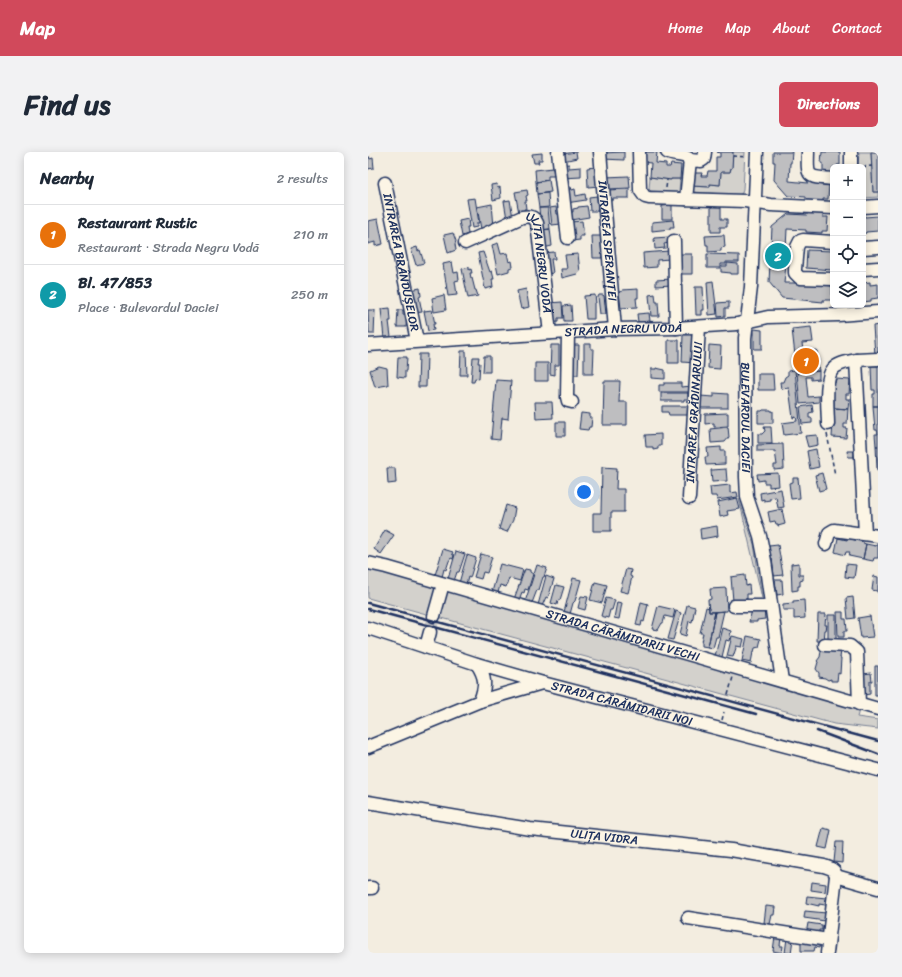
<!DOCTYPE html>
<meta charset="utf-8">
<style>
:root{--surface:#fff;--page:#f2f2f3;--text:#1f2937;--muted:#747a83;--line:#e0e1e3;--accent:#d1495b}
body{margin:0;font-family:Sriracha,sans-serif;background:var(--page);color:var(--text)}
.controls{position:absolute;right:12px;top:12px;display:grid;overflow:hidden;border-radius:6px;box-shadow:0 2px 10px #0003}
.controls button{width:36px;height:36px;display:grid;place-items:center;padding:0;border:0;border-bottom:1px solid var(--line);background:var(--surface);color:var(--text);font:20px sans-serif}
.you{position:absolute;left:216px;top:340px;width:14px;height:14px;margin:-10px;border:3px solid #fff;border-radius:50%;background:#1a73e8;box-shadow:0 0 0 6px #1a73e833}
.badge{display:grid;place-items:center;width:26px;height:26px;border-radius:50%;background:var(--accent);color:#fff;font-size:13px;font-weight:700}
.pin{position:absolute;translate:-50% -50%;border:2px solid #fff;box-shadow:0 1px 4px #0006}
.list{margin:0;padding:0;list-style:none}
h2{display:flex;justify-content:space-between;align-items:center;height:52px;margin:0;padding:0 16px;font-size:17px}
h2 small{font-size:13px;font-weight:400;color:var(--muted)}
.list li{display:grid;grid-template-columns:26px 1fr auto;gap:12px;align-items:center;box-sizing:border-box;height:60px;padding:0 16px;border-top:1px solid var(--line)}
.list b{display:block;font-size:15px;white-space:nowrap}
.list p{margin:0;font-size:13px;white-space:nowrap;color:var(--muted)}
.list em{font-size:13px;font-style:normal;color:var(--muted)}
.icon{flex:none;width:22px;height:22px;fill:none;stroke:currentColor;stroke-width:2;stroke-linecap:round;stroke-linejoin:round}
.map{position:relative;flex:none;width:510px;height:801px;overflow:hidden;border-radius:6px}
header{display:flex;align-items:center;gap:24px;box-sizing:border-box;height:56px;padding:0 20px;background:var(--accent);color:#fff}
header strong{font-size:19px}
nav{display:flex;gap:22px;margin-inline-start:auto;font-size:14px}
.intro{display:flex;align-items:center;justify-content:space-between;box-sizing:border-box;height:96px;padding:0 24px}
h1{margin:0;font-size:28px}
.button{padding:10px 18px;border-radius:6px;background:var(--accent);color:#fff;font-size:14px;font-weight:700}
main{display:flex;gap:24px;padding:0 24px}
aside{flex:1;background:var(--surface);border-radius:6px;box-shadow:0 2px 10px #0003}
.map>svg:first-child{display:block}
.green{fill:#d3d1cc;stroke:#778095}
.building{fill:#bebec0;stroke:#1b2f5e}
.lines{fill:none;stroke-linecap:round;stroke-linejoin:round}
.minor-tunnel{stroke:#c8c7c6;stroke-width:12;stroke-dasharray:12 6;stroke-linecap:butt}
.minor-casing{stroke:#1b2f5e;stroke-width:15}
.path{stroke:#1b2f5e;stroke-width:1.5;stroke-dasharray:4 3;stroke-linecap:butt}
.minor{stroke:#fcf5e5;stroke-width:12}
.rail{stroke:#1b2f5e;stroke-width:2.5}
.labels{text-anchor:middle;dominant-baseline:central;stroke-width:3;stroke-linejoin:round;paint-order:stroke}
.street-label{font-size:12px;fill:#1b2f5e;stroke:#fcf5e5}
</style>
<header>
<strong>Map</strong>
<nav><a>Home</a><a>Map</a><a>About</a><a>Contact</a></nav>
</header>
<div class="intro"><h1>Find us</h1><a class="button">Directions</a></div>
<main>
<aside>
<h2>Nearby<small>2 results</small></h2>
<ul class="list">
<li><span class="badge" style="background:#e8710a">1</span><div><b>Restaurant Rustic</b><p>Restaurant · Strada Negru Vodă</p></div><em>210 m</em></li>
<li><span class="badge" style="background:#0f9aa8">2</span><div><b>Bl. 47/853</b><p>Place · Bulevardul Daciei</p></div><em>250 m</em></li>
</ul>
</aside>
<div class="map">
<svg width="510" height="801" viewBox="0 0 510 801">
<rect width="100%" height="100%" fill="#f3ede0"/>
<filter id="ink" filterUnits="userSpaceOnUse"><feTurbulence type="fractalNoise" baseFrequency=".025" numOctaves="2"/><feDisplacementMap in="SourceGraphic" scale="8" xChannelSelector="R" yChannelSelector="G"/><feConvolveMatrix kernelMatrix="1 2 1 2 8 2 1 2 1" color-interpolation-filters="sRGB"/></filter>
<g filter="url(#ink)">
<path class="green" d="M364,0H377L375,37L374,41L371,43L325,40L323,34L342,35V32L352,33L353,20H362L363,16H364L365,0Z
M491,0H503L505,40H510V45L495,46V15H490Z
M282,25L302,28L303,27H312L311,39L309,41L283,39L281,37Z
M371,347L386,392L394,446Z
M0,415L66,433L69,436L62,463L0,446Z
M82,438L492,555L489,565L510,568V577L466,572L70,465L78,441Z"/>
<path class="building" d="M208,0L209,6L195,9L194,2Z
M256,0V8L235,7L234,1Z
M273,0H289L288,11L298,12V15H302L303,12L313,13L312,27H303V28L282,25L283,11L273,10Z
M349,0H365L364,16H363L362,20H353L352,33L342,32V35L323,34L324,21H334L333,24H339L340,19H348V5H352V1Z
M405,0H424L423,11H422L421,29L440,31V29L456,30L461,32L460,47H455V49L438,48V45L420,44L406,28L407,10H405Z
M454,0H472V13H469V15H465V21L455,20V11H453Z
M503,0H510V40H505Z
M174,1V8H170L171,11H166L164,2Z
M0,4H1L2,7L5,6L6,16L0,17Z
M201,12V16L213,15V25L195,26L193,13Z
M227,15L228,23H229L231,34L220,35L219,16Z
M185,16L186,24H180V28L168,30L167,18Z
M261,24L262,36L241,37V32H237V25Z
M181,28L183,40L169,42L168,30Z
M129,32L130,36L132,35L133,46L125,48L123,33Z
M203,35L204,38L207,37L208,44L217,42L218,48L198,51L196,36Z
M261,37V46H245V48H239V38Z
M159,38L160,43L158,44L159,49H157L158,57H156L157,60L151,61L147,40Z
M180,41L181,55L171,56L169,42Z
M229,44L230,59H222L221,45Z
M107,46L111,71H109V75L104,76L99,47Z
M142,48L145,66L139,67L136,49Z
M124,52L126,75L113,77L109,55Z
M304,53V67H294V54Z
M343,53H353V67H359V75H352V80H343Z
M219,54L221,65L203,68L202,60H205V57L210,56V55Z
M188,55L189,62H191L193,72L184,73L182,56Z
M171,56H180L182,77L173,78Z
M439,61L455,62V65H460L459,79H454V81L438,80V78L419,77L418,96H420L416,131H456V133L464,134V148H455V150L414,146L401,130L402,111H400L401,95H403L404,75L420,62L439,63Z
M495,64H497V65L510,64V79L498,80V81L495,82Z
M10,67L15,92L7,94V90L0,92V69Z
M100,67L101,75H99L100,82L94,84L91,69Z
M305,68L306,75H302V77L284,79V70Z
M214,69L216,84H212V88L204,89L202,70Z
M182,77L184,94L175,96L173,78Z
M85,81L88,89L87,92L88,98L80,101L76,83Z
M356,83L357,95L353,96V99L340,100V93H338L337,84Z
M224,84H236V89H233L234,106H225Z
M301,85V91L296,92L297,96L287,97L286,86Z
M130,91L133,102L139,101L141,110L144,109L145,115L141,116V119L130,122L124,93Z
M49,95L50,99L52,98L56,111L48,113L43,97Z
M439,98L465,99V118L438,116Z
M301,99L302,107L289,108V115L276,116L275,101Z
M115,100L122,120L124,119L126,127H124L125,135L117,137L110,101Z
M186,100L187,107H183L185,121L179,122L176,101Z
M210,102L212,120L209,122L194,126L193,117H199L197,103Z
M308,102H324V122H312Z
M339,102L371,103V110H358V112H352V116H339Z
M84,110L86,121L90,120L91,128L87,129L89,143L80,144L75,112Z
M359,111L370,112V122H363V121L353,120V114H359Z
M101,115V118L103,117L104,121H102L103,126H104L107,138H108L110,144L100,146L94,117Z
M303,127L304,133L288,134V128Z
M345,129L349,162L341,163L339,130Z
M502,130V133L510,132V146L503,147V149L495,150V131Z
M327,135H335L336,158H334V163H328Z
M52,136L53,144L51,145L54,160L47,161L43,138Z
M158,137L161,155L153,157L149,139Z
M270,137V146H268L269,155L253,156L251,140L255,139L254,138Z
M287,142L288,150H290L291,164H283L281,143Z
M76,143L78,158L66,160L64,146Z
M227,143L228,151H226V167H218L216,144Z
M231,143H235L236,144L238,162H232L230,145Z
M194,150L195,166H190V170L183,171L181,151Z
M361,150V156H357V164L350,165L349,151Z
M203,153L204,169H196L195,154Z
M22,156L23,169H21L23,185L16,186L13,157Z
M0,158H7L6,182H1Z
M30,158H35V163L39,164L38,175H29Z
M64,158L67,172H65L66,178L60,179L56,159Z
M281,161L282,169L270,170L269,162Z
M510,173V202L507,203L505,174Z
M443,175L445,190L434,191L435,199L449,198V205L451,208L450,211L451,219L429,221L424,177Z
M386,177L394,178V197H386Z
M315,183H324V202L327,211L314,210Z
M300,188H311V211H300Z
M216,192H223V197H226L225,222H216Z
M183,193H191V213H187V223L182,222Z
M203,193H211L210,223H202Z
M341,193L353,194L352,217L340,216Z
M93,199H98L99,223H92Z
M51,202H59L58,235H50Z
M116,204H122V220H115Z
M30,205H39L38,219H37V226L29,225Z
M105,205H111L110,211H112L111,227L107,226L106,230H103Z
M167,211H180V229H167Z
M11,214L19,216L20,233L7,235L2,218Z
M503,214H510V254H505V242H507V238H504Z
M288,216L297,218V227L283,226V217H288Z
M427,218L433,281L416,283L414,271L429,269L428,265L425,266L421,236L413,237L412,230H415L417,225L420,223V219Z
M451,219V227L443,228V225H438L440,245L451,244V250L432,252L429,221Z
M390,222H405L406,238H390Z
M468,227L482,228L481,242H478V247H481L480,257L466,256V247H465L466,231H467Z
M128,228L143,229L140,267L134,266L132,288L123,287Z
M236,229H252L251,250H259V273H235Z
M296,231H313V235L324,234V240H291V233H296Z
M293,241H320V247H316V249H293Z
M346,241L360,242V256H332V244L346,245Z
M167,250H184L185,266L168,267Z
M444,253L445,260L441,261V266H444V271L434,272L432,255Z
M294,254H320V263H301L300,260H294Z
M505,254H510V294H508L507,282H510L509,278H507Z
M466,256L480,257L479,272H476V276H479L478,286L464,285Z
M395,258H403V259H405V271H390V262H391V259H394Z
M213,261L222,262V266H224L223,275H221L220,278L211,277Z
M360,261V274L346,275V271L337,272V262Z
M188,270H197V284H188Z
M360,275L361,285L357,290L343,291L342,277Z
M396,275H403L404,291H390V282H394L397,279Z
M293,282V294H290V297L285,298V295H278L277,283Z
M449,283L450,293L440,295L437,284Z
M415,292L416,317L406,318V313H409L407,299H389V293Z
M508,294H510V318H509Z
M353,295V299H357V312L338,313L337,305H340L339,296Z
M448,297L451,315L442,317L439,299Z
M479,299H486V305H480Z
M234,315L249,316L248,337H256V360H243V379H225V361H233Z
M19,316H27L28,331L20,332Z
M358,317L359,329L344,330L343,318Z
M410,321L411,334L401,335V331H396V328L390,329L389,322Z
M454,321L458,337L451,339L447,323Z
M425,326H430L432,346L423,347L421,331L425,330Z
M362,333V341L369,340L370,345L349,348L348,344H343L342,335Z
M413,337L416,355L410,356L408,345L402,346V348L396,349V347L393,348L392,341Z
M369,346L372,357L359,359L360,363L352,365L350,350Z
M138,353L147,356L145,368L139,380L131,377Z
M414,357L417,372L410,374V372H408L407,369L402,370L400,360Z
M349,374L350,384L333,387L332,377Z
M17,378L26,383L13,402L6,397Z
M470,386L479,388V386L495,390V391L498,392L495,407L481,404L482,400H478L477,403L467,400Z
M498,392L508,394V393H510V406H506L505,409L495,407Z
M410,393L415,423L406,424L404,406H402L401,394Z
M75,397L85,400L84,402L86,403L85,407L83,406L81,409L78,418L76,417L74,425L67,423Z
M88,399L97,402L91,420H89L86,429L80,427Z
M113,402L124,405L119,421L115,420L113,427L106,425Z
M99,403L108,406L102,426L100,425L98,433L91,431Z
M431,411V423H435V428L432,429V434H430V438L424,439L423,412Z
M132,412L155,418L152,429L141,426L138,435L132,433L130,441L124,440Z
M478,412L488,413L486,426L477,425Z
M169,413L179,416L176,425H175L171,438H169L164,451L157,450Z
M157,417L162,418V420L165,422L160,438L157,437L156,441L154,440L151,448L146,447Z
M258,417L263,418L262,424L264,425L260,441L252,439Z
M377,423L378,434L381,433L382,442H379V447L365,449L363,425Z
M178,424L186,427L180,446L178,445L174,454L170,453Z
M506,424L510,425V441L509,439L504,438Z
M205,426L213,428L207,449L205,451L202,462L196,460Z
M407,428H414L415,442L409,443Z
M227,430L239,433L234,451L222,448Z
M188,433L196,435L192,448H190L189,453L183,451Z
M358,436L359,459L341,460L340,448L343,447L342,437Z
M213,444L220,445L217,458L210,456Z
M485,445L487,466L480,467L478,446Z
M238,446L247,448L244,458H242L240,466L233,464Z
M436,448L437,466L426,467V458H415V452L425,451V449Z
M249,450L254,451L251,467L246,466Z
M273,450L280,452L276,470L274,469L273,474L268,473Z
M319,453L327,455L324,470L321,469L318,484L312,482Z
M290,454L307,458L305,466L297,464L295,471H294L290,478L284,477Z
M338,455L341,456V460H347L340,495L334,494V491L333,490L335,481H332Z
M396,457L397,467L389,468V470H381L384,458Z
M308,459L313,461L305,488L300,487Z
M356,459L350,485H348L345,496L340,495L347,460Z
M469,460H475V467H478L479,479H476V485H470Z
M450,462H458L457,473H459L458,478H457L456,489H449Z
M460,463H468V490H460Z
M502,464L505,485L493,486L490,466Z
M354,476L363,479L361,489L358,488L354,505L347,504Z
M364,484L376,487L374,495L368,494V496L365,505L359,504Z
M379,484L393,487L391,495L387,496L386,500H385L383,511L374,509Z
M464,498L473,499L472,506H473L472,522L470,521L469,529H463V527L460,528L457,526L451,525V521L448,517L450,510L449,509L452,505L453,499H464Z
M507,514H510V543H507Z
M503,521L504,529H502V542L496,543L495,522Z
M455,676L463,678L459,697L450,695Z
M468,690H475L474,711L466,710Z
M444,730L458,732L457,740L443,738Z
M439,744L458,746L457,753L451,752V754L438,751Z
M398,754L407,755L406,763H404L402,772L396,771Z
M437,759L458,761L457,769L436,766Z
M440,771L454,773V778H451L450,784L438,782Z
M407,784L413,785L412,794H415L414,801L405,799Z
M419,786L425,787L423,801H417Z
M433,786L452,789L451,796L447,795L446,799H433Z"/>
<g class="lines">
<path class="minor-tunnel" d="M62,480L66,464"/>
<defs>
<g id="minor">
<path d="M190,0L200,86"/>
<path id="s1" d="M232,0L247,177"/>
<path d="M271,0L272,38L277,45L281,46L377,49L403,53L465,56"/>
<path d="M299,0C306,5 316,1 322,8"/>
<path id="s2" d="M389,0L383,135L377,186L378,325L379,345L392,384L397,409L414,529"/>
<path d="M440,0C439,26 439,25 465,27"/>
<path d="M483,15V0"/>
<path id="s3" d="M17,31L49,189"/>
<path d="M318,47L322,8L333,9L336,7L337,0"/>
<path d="M495,55L510,54"/>
<path d="M306,89L308,176"/>
<path d="M465,90L435,88L432,89L429,95L427,117V121L432,126L465,127"/>
<path id="s4" d="M97,91L154,65C161,64 166,64 169,71L182,181"/>
<path d="M495,96L510,95"/>
<path d="M495,117L510,116"/>
<path d="M200,180L199,245L200,249L204,250"/>
<path id="s5" d="M0,193L247,177L308,176L369,172L400,165L470,163L510,160"/>
<path d="M460,272C460,260 456,226 465,217C470,211 480,210 488,208"/>
<path id="s6" d="M321,346L331,175"/>
<path d="M497,382L488,208L510,207"/>
<path d="M458,392L461,381L466,378L510,384"/>
<path id="s7" d="M0,411L18,415L510,557"/>
<path d="M366,454H403"/>
<path d="M66,464L75,432"/>
<path id="s8" d="M0,476L109,512L175,531L510,618"/>
<path d="M457,493L482,494L489,500L491,552"/>
<path d="M58,495L62,480"/>
<path d="M109,512C118,526 118,533 112,549"/>
<path d="M0,595L112,549L174,531"/>
<path id="s9" d="M0,650L162,677L363,698L456,714C462,716 467,717 468,724L459,801"/>
<path d="M468,724L510,736"/>
<path d="M0,736H4"/>
<path d="M320,766L460,788"/>
</g>
</defs>
<use href="#minor" class="minor-casing"/>
<path class="path" d="M365,4L379,5
M494,15L504,14
M298,36L299,28
M459,282L467,323
M360,543L365,525
M354,568L356,560"/>
<use href="#minor" class="minor"/>
<path class="rail" d="M0,451L510,589
M0,457L388,562
M449,579L510,602"/>
</g>
</g>
<g class="labels">
<g class="street-label">
<text stroke="none"><textPath href="#s1" startOffset="89">INTRAREA SPERANȚEI</textPath></text>
<text stroke="none"><textPath href="#s3" startOffset="81">INTRAREA BRÂNDUȘELOR</textPath></text>
<text stroke="none"><textPath href="#s4" startOffset="119">ULIȚA NEGRU VODĂ</textPath></text>
<text stroke="none"><textPath href="#s5" startOffset="256">STRADA NEGRU VODĂ</textPath></text>
<text stroke="none"><textPath href="#s6" startOffset="86">INTRAREA GRĂDINARULUI</textPath></text>
<text stroke="none"><textPath href="#s2" startOffset="266">BULEVARDUL DACIEI</textPath></text>
<text stroke="none"><textPath href="#s7" startOffset="265">STRADA CĂRĂMIDARII VECHI</textPath></text>
<text stroke="none"><textPath href="#s8" startOffset="265">STRADA CĂRĂMIDARII NOI</textPath></text>
<text stroke="none"><textPath href="#s9" startOffset="239">ULIȚA VIDRA</textPath></text>
</g>
</g>
</svg>
<div class="controls">
<button>+</button>
<button>−</button>
<button><svg class="icon" aria-label="locate" viewBox="0 0 24 24"><circle cx="12" cy="12" r="6"/><path d="M12 2v4M12 18v4M2 12h4M18 12h4"/></svg></button>
<button><svg class="icon" aria-label="layers" viewBox="0 0 24 24"><path d="M12 4l9 5-9 5-9-5zM3 14l9 5 9-5"/></svg></button>
</div>
<div class="you"></div>
<div class="pin badge" style="left:438px;top:209px;background:#e8710a">1</div>
<div class="pin badge" style="left:410px;top:104px;background:#0f9aa8">2</div>
</div>
</main>
